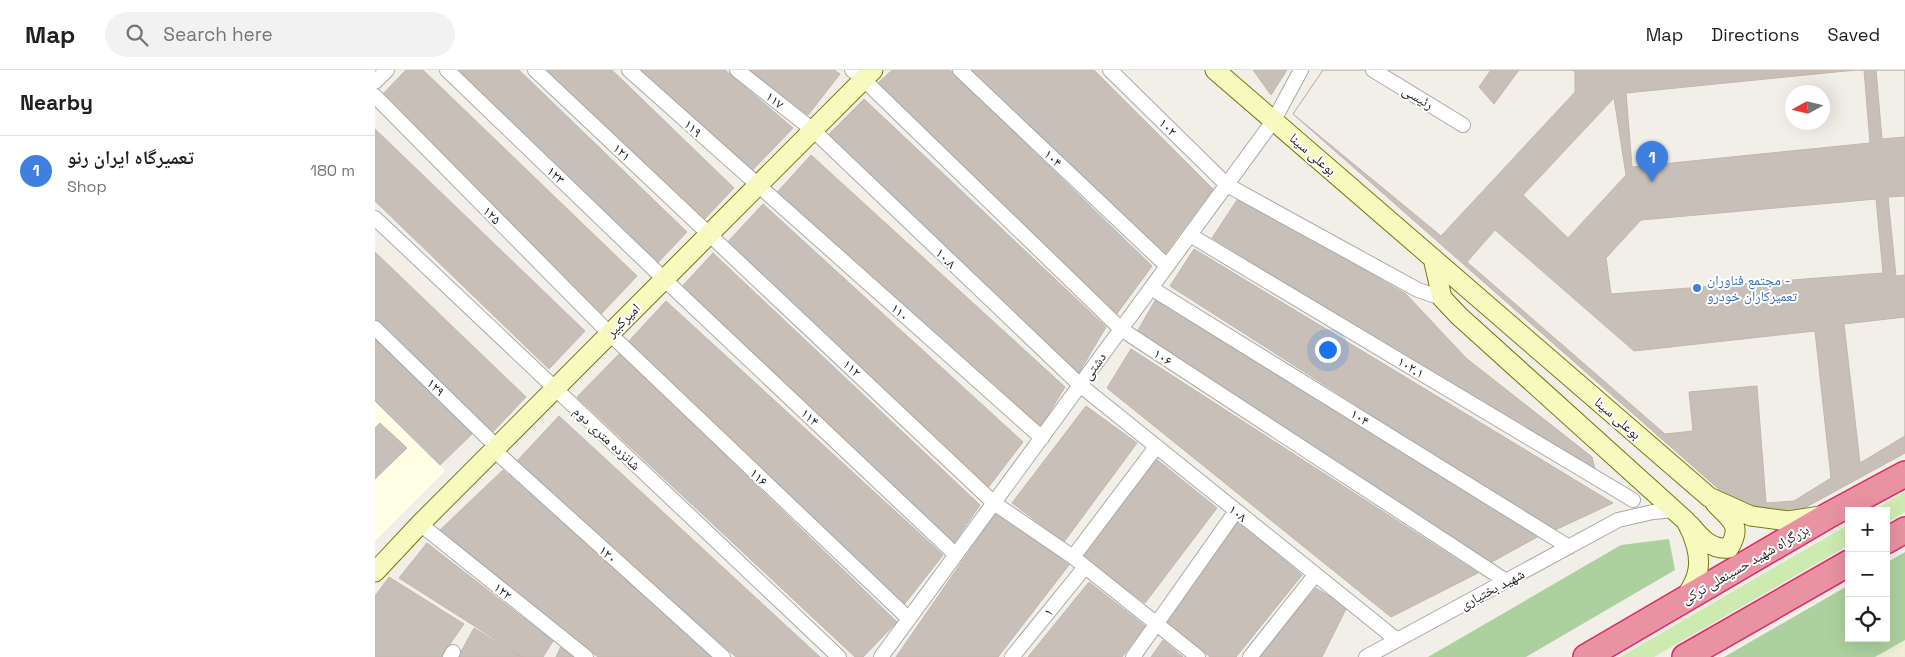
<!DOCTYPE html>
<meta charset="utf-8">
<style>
:root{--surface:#fff;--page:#f2f2f2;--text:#202124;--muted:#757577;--line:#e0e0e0;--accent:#d40000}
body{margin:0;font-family:"Space Grotesk","Noto Naskh Arabic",sans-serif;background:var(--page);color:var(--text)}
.controls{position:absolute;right:15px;bottom:15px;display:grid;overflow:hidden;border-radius:0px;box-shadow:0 5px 20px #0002}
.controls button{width:45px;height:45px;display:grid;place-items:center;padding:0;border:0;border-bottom:1px solid var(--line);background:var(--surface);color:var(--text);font:25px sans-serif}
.compass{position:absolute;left:1410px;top:15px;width:45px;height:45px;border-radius:50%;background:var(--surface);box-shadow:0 5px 20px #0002;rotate:262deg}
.you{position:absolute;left:952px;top:279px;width:18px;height:18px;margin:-12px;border:4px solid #fff;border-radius:50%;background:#1a73e8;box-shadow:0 0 0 8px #1a73e833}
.badge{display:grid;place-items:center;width:32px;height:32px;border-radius:50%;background:var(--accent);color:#fff;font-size:16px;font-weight:700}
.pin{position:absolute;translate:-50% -41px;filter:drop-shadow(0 1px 2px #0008)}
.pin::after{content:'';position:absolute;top:26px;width:18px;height:15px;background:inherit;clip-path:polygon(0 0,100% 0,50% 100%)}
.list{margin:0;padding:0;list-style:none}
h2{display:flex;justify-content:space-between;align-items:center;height:65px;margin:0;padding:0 20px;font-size:21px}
h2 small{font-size:16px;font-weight:400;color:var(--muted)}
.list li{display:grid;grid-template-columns:32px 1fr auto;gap:15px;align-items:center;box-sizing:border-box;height:70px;padding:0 20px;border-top:1px solid var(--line)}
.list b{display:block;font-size:19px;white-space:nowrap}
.list p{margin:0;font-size:16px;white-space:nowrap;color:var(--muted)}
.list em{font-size:16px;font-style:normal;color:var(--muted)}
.icon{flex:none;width:28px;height:28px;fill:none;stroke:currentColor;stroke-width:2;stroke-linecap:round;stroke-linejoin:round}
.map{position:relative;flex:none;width:1530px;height:587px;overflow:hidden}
header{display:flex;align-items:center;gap:30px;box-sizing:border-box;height:70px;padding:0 25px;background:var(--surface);border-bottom:1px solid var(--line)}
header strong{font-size:24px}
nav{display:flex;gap:28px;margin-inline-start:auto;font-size:18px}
.search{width:350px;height:45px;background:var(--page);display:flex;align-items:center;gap:12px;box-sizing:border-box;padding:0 18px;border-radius:28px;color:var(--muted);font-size:19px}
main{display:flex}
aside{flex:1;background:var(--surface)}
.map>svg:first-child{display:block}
.education{fill:#ffffe5}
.farmland{fill:#eef0d5}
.grass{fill:#cdebb0}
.forest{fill:#add19e}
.building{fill:#c7bfb8;stroke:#c4b6ab;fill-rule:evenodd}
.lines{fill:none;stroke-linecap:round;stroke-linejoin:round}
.street-casing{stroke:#a9a9a9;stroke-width:16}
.secondary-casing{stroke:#707d05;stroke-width:21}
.highway-casing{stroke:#dc2a67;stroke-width:28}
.street{stroke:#fff;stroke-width:14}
.secondary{stroke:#f7fabf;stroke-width:19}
.highway{stroke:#e892a2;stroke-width:25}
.shop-dot{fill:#3f7fe0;stroke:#fff;stroke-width:2}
.labels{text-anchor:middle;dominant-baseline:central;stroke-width:4;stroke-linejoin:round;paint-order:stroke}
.street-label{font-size:14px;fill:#222;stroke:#fff}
.shop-label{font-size:14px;fill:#366cbe;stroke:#fff;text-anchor:start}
</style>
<header>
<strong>Map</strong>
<div class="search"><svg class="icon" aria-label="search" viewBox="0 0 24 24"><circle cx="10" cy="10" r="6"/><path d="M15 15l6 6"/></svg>Search here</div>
<nav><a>Map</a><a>Directions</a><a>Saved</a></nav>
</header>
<main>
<aside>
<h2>Nearby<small></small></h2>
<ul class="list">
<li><span class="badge" style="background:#3f7fe0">1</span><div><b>تعمیرگاه ایران رنو</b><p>Shop</p></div><em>180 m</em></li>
</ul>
</aside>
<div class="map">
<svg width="1530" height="587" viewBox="0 0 1530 587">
<rect width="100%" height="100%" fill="#f2efe9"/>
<path class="education" d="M0,331L70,401L0,471Z"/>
<path class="farmland" d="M1530,570V587H1500Z"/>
<path class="grass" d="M1530,422V442L1511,453V441H1497Z
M1474,454V475L1279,587H1245Z"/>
<path class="forest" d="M1294,469L1300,500L1151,587H1053L1246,475Z
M1530,482V570L1500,587H1349L1474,515V568H1511V493Z"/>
<path class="building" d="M31,0H48L262,206L226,244L3,29Z
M69,0H144L312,162L276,200Z
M162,0H237L359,118L323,156Z
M255,0H350L418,58L369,109Z
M374,0H459L465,4L433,45Z
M517,0H575L777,196L741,245L502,14Z
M596,0H719L838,119L790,184Z
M878,0H912L896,25Z
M948,0H1530V383L1424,441L1397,440L1374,435L1347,422L918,44ZM1418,22H1448V52H1418Z
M948,0H1116L1104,17L1119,34L1144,0H1197L1200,2V22L1066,166L918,44Z
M1481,0H1489L1495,73L1257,97L1251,23ZM1418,22H1448V52H1418Z
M1501,0H1530V67L1507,69Z
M1239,28L1251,105L1193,168L1148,125Z
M489,29L731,257L702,306L453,65Z
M0,59L210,261L174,299L0,131Z
M436,85L690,317L665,358L397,128Z
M1530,126V205L1521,206L1513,127Z
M864,127L1031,224L1091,288L1217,387L1221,403L837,168Z
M1501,129L1508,203L1236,224L1231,188L1266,150Z
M388,134L648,372L612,419L348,177Z
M1120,160L1259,281L1440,261L1456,408L1419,431L1391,433L1382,316L1314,322L1318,361L1290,364L1092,192Z
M819,179L1238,433L1178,461L795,216Z
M0,182L151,327L115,365L0,254Z
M338,183L605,435L579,473L302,222Z
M782,227L1164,466L1115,493L762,262Z
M291,231L568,485L528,536L253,272Z
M1530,247V366L1485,393L1469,254Z
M0,269L97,364L65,395L0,331Z
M756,279L1103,503L1016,547L732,318Z
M245,283L522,552L488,587H480L202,327Z
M711,336L762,373L689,472L637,433Z
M184,346L445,587H361L141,392Z
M5,353L32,378L0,409V358Z
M780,388L842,438L770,533L706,486Z
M128,400L338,587H223L64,461Z
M622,441L694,495L623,587H521Z
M862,450L927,505L861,587H835L789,550Z
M52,473L178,571L168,587H148L24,508Z
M14,507L89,554L66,587H0V526Z
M714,512L770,556L747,587H653Z
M941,518L972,537L947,587H883Z
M99,558L147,587H83Z
M788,570L808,587H776Z
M186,576L201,587H181Z"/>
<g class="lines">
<defs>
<path id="street" d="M72,0L289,209L581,485
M160,0L619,433L698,487L823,587
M254,0L667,368
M362,0L438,60L705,315L1022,570
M477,0L488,9L746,259L1131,511
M585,0L792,196
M735,0L852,115L1043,220L1067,228
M998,0L1088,55
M0,12L12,0
M0,26L235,264L534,549
M0,148L464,587
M815,165L1258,430
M776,218L1194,477
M0,258L122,377
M119,380L348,587
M45,454L211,587
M698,487L781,377
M75,587L78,582
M506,587L899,50L926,0
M637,587L710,497
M758,587L861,441
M875,587L940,505
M991,587L1243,450L1278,442L1299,440"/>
<path id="secondary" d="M840,0L1334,427L1376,446L1413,451L1445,446
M1058,188L1067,228L1084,246L1311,451C1319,465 1327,487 1322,504C1320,513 1314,521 1310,529
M1315,455C1326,468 1336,480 1354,478C1368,455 1356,450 1340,433
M0,502L45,454L498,0"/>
<path id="highway" d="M1511,471L1530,460
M1211,587L1454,445L1530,404
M1310,587L1474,493"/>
</defs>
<use href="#street" class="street-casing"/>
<use href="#secondary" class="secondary-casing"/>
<use href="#highway" class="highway-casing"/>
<use href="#street" class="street"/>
<use href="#secondary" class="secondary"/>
<use href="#highway" class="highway"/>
</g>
<circle class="shop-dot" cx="1322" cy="218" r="5"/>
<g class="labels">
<g class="street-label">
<text transform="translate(1043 27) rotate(31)">رئیسی</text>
<text transform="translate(400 30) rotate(39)">۱۱۷</text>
<text transform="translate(793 57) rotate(45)">۱۰۲</text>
<text transform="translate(318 58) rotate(42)">۱۱۹</text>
<text transform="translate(247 82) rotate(43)">۱۲۱</text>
<text transform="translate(938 84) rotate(41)">بوعلی سینا</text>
<text transform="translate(678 88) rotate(43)">۱۰۴</text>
<text transform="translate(181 105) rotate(44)">۱۲۳</text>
<text transform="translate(117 145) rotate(45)">۱۲۵</text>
<text transform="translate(571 188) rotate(44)">۱۰.۸</text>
<text transform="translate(525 242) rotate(42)">۱۱۰</text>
<text transform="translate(248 250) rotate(-45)">امیرکبیر</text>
<text transform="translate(788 287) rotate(33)">۱۰۶</text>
<text transform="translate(719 296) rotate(-54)">دشتی</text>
<text transform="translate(1036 297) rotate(31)">۱۰۲.۱</text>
<text transform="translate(477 298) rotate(43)">۱۱۲</text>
<text transform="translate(61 317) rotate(44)">۱۲۹</text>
<text transform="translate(435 347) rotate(43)">۱۱۴</text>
<text transform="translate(985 347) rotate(32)">۱۰۴</text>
<text transform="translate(1243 348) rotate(41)">بوعلی سینا</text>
<text transform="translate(232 368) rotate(43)">شانزده متری دوم</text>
<text transform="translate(384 407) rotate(44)">۱۱۶</text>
<text transform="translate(863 443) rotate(39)">۱۰۸</text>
<text transform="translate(233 484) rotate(42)">۱۲۰</text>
<text transform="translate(1370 494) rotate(-30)">بزرگراه شهید حسینعلی ترکی</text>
<text transform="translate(1117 519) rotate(-28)">شهید بختیاری</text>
<text transform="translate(128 521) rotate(39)">۱۲۲</text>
<text transform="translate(673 542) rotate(-51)">۱</text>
</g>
<g class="shop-label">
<text x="1332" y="210">مجتمع فناوران -<tspan x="1332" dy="16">تعمیرکاران خودرو</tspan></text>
</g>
</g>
</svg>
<div class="controls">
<button>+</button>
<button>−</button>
<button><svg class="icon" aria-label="locate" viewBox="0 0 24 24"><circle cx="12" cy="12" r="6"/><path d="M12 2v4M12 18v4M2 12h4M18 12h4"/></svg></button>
</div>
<svg class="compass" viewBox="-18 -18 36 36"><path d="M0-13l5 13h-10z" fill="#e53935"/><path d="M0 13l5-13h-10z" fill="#757577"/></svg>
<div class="you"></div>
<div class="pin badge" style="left:1277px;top:112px;background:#3f7fe0">1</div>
</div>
</main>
